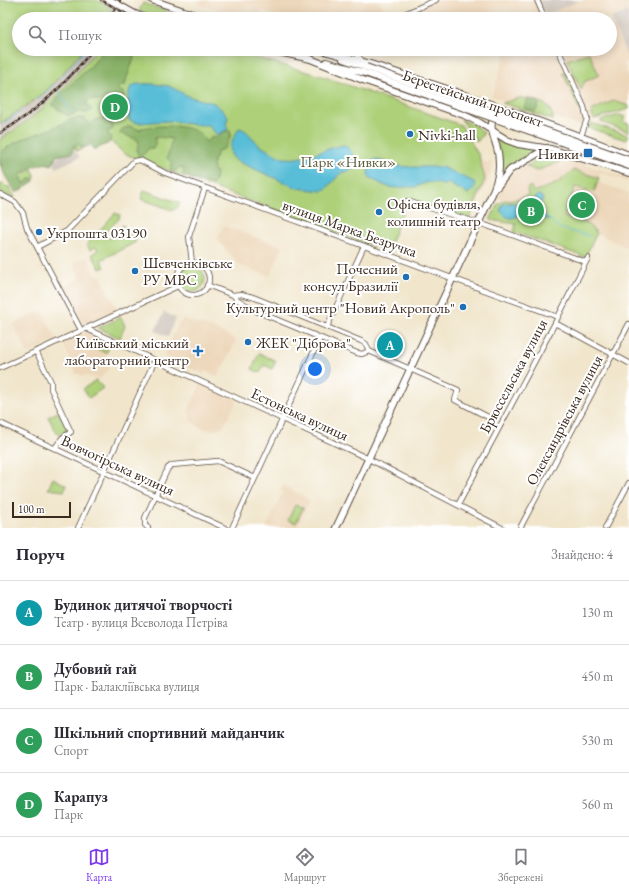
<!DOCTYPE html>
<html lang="uk">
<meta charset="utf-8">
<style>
:root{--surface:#fff;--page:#f2f2f3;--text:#2b2b33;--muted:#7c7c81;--line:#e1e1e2;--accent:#7c3aed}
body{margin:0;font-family:"EB Garamond",serif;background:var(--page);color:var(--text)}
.scale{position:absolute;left:12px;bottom:10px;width:59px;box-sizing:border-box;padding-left:4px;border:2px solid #3b2a1e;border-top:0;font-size:11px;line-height:14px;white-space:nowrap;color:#3b2a1e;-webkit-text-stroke:3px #fff;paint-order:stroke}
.you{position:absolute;left:315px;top:369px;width:14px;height:14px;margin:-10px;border:3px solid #fff;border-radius:50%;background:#1a73e8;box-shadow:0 0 0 6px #1a73e833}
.badge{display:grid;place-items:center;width:26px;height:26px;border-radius:50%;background:var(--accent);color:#fff;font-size:13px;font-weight:700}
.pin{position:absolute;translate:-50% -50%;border:2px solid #fff;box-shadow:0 1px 4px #0006}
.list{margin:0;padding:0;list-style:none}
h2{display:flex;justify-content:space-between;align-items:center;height:52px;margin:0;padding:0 16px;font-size:17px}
h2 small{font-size:13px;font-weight:400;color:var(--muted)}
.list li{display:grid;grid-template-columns:26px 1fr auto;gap:12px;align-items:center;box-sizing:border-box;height:64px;padding:0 16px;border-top:1px solid var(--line)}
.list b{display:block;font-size:15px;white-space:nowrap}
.list p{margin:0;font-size:13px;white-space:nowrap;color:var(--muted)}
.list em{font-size:13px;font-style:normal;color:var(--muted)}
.icon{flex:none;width:22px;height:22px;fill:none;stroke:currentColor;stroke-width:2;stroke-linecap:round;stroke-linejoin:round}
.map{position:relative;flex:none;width:629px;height:528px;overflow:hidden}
.search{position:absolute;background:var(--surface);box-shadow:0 2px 10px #0003;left:12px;right:12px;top:12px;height:44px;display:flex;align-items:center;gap:10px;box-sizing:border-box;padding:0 14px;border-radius:22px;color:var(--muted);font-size:15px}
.sheet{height:308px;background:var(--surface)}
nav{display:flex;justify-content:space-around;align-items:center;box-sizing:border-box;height:56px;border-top:1px solid var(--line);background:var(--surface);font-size:11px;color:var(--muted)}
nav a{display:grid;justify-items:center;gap:2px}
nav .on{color:var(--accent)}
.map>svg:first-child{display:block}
.built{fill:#edd7ba}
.industrial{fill:#ccc2b8}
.green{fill:#add079;stroke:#747d4c}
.forest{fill:#8ab269;stroke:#626e44}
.water{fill:#59bdd7;stroke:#4a747a}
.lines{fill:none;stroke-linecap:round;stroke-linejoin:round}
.stream{stroke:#59bdd7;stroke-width:1}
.minor-casing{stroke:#564638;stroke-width:6}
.major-casing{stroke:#564638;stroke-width:8}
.minor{stroke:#fff;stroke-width:4.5}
.major{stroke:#fff;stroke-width:6}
.rail-casing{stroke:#3b2a1e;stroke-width:2.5}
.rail{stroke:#fff;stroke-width:1;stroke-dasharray:3;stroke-linecap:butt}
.major-bridge-casing{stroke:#564638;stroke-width:8;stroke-linecap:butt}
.major-bridge{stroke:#fff;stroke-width:6}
.poi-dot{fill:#1f6fb2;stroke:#fff;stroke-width:1.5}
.labels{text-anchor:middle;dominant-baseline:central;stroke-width:4;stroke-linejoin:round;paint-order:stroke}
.street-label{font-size:15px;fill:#3b2a1e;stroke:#fff}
.poi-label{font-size:15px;fill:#3b2a1e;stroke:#fff;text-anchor:start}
.park-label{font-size:15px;fill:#5d5c39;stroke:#fff}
</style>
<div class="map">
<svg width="629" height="528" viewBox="0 0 629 528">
<rect width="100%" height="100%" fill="#fff"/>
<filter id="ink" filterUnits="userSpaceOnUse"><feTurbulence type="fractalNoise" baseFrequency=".025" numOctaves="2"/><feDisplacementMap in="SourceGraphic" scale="8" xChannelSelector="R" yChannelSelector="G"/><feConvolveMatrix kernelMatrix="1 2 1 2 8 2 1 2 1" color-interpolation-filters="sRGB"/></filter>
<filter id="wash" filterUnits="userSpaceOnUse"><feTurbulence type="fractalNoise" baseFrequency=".012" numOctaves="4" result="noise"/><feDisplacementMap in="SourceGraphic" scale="16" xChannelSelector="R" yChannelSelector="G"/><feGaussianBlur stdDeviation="0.9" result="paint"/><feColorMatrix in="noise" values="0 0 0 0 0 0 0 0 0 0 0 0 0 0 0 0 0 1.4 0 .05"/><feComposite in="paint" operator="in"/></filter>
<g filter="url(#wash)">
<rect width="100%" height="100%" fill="#f1e6cc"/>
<path class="built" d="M198,0H379L387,17L384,19H285L262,11L259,19H253L200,5Z
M426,0H629V11L611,18L629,61L624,64L629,77V106L623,104L621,111L594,119L585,116L583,127L492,96L507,49H610V19H425L418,4Z
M568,159L629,179V182L600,172L599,178L573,170L556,184L534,191L531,185L526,188L528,194L510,201L505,200H503L496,197L502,184L510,176L526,166L536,171Z
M479,162H492L493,168L473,215L466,212Z
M598,182L629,193V242L627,246L625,247L597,233L585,222L564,217L575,187L593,192Z
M224,226L283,247L270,276L239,265L217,239Z
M88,257L96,276L100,275L117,309L87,323L82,322L72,300L61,288L80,278L73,263Z
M42,311L57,340L28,354L13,324Z
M183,319L213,328L235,339L236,340L218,377L205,371L203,374L164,356L179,322L181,324Z
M86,331L112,341L105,357L109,369L100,379L76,374L62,342Z
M201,383L237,400L224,426L212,431L201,428L192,422L188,411Z
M283,485L310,500L296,528H266L283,492L280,491Z"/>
<path class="industrial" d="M539,0H580L546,15Z
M629,11V61L611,18Z
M84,49H97L80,70L38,112L0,139V124L43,94L54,83Z
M74,150L80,157L56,168L52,160Z
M164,312L176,318L168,337L155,331Z"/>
<path class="green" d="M0,0H97L112,9L106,19H19V49H84L54,83L43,94L0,124Z
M143,3L188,19H161L139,11Z
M97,49H225L322,76L461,125L479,156L485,179L469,219L408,200L387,251L206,185L125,154L110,141L103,140L81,145L82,149L76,151L75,148L78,146L0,166V139C39,117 70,83 97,49Z
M589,53L599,75L584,82L581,90L567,60L581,55Z
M565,72L583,110L580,111L563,73Z
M519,98C533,99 553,102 553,120L502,103Z
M613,101L629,106V109L594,119L591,111Z
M620,115L625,117L623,122L629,124V132L601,122V120Z
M461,119L476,126L484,133L477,142Z
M591,123L628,135L626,140L589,128Z
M497,138L517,147L536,150V151L515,162L502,173Z
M551,153L568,159L536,171L526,166Z
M32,169L36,177L24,183L20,175Z
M574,170L599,178L594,192L575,187L564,217L585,222L597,233L585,257L514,232L516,224L490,220L498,204L505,200L510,201L528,195L527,188L531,186L533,192L556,184Z
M0,183L7,187V188L8,186L15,197L13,198L0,191Z
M144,190L180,203C178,207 177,209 172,210L141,199Z
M579,193L591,198L583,216L572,211Z
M115,213L120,215L119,219L104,233L110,239L123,225L136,242L101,260L105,267L100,269L92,254L98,250L96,247L90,250L87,245L88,243Z
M179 279a13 13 0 1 1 26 0a13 13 0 1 1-26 0Z
M121,317L125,326L120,338L98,328Z
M96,338L110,345L106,353L91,346Z
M259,353L276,361L272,369L264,365L260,373L252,369Z
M96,380L103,388L89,398L83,389Z
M58,412L68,430L58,435L48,417Z
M53,478L66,485L64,491L48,489Z
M295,505L303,508L296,523L288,520Z"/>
<path class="forest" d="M104,49H131L134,58L127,77L125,86L119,85V90L124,93V98L118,96L114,100L104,97L101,101L90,99L87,102V105L92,110L87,113L79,112L69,116L65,114L52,105C67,84 90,72 104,49Z
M528,99L538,102L539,104L535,112L524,108Z
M76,118H84L90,125L97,119H108L113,126L112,130L107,131L111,138L109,143L94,150L91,146L92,141L90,139L89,146L83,148L79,144L74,145L72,153L56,156L52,165C41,160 29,170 20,174L23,184L32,178L34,179V181L16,193C9,182 0,171 0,157C2,143 41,133 53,128C61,125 67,120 76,118Z
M130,126L140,130L141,128C157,126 187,123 200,134C203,136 204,139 206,142L212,137L216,138L221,134L226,131H230L231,135L225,148L218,151L216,157L213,160L214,170L216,173L215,181L212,185L183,175L184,169L180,167L174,172L170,170L172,163L167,158L172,139L159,137L155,138V145L153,149L149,148L142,156L138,155L137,150L139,141L136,139L120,133L122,129Z"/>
<path class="water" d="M154,84L169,86L190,97L214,103L226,113L228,118L226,124L228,129L217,135L208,125C195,126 182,122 169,121C159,121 147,123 137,123L129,120C129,113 126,90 132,86C137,83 148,84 154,84Z
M239,128C248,129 254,142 262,147C266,149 281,158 284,158C304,161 325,148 344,145C350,149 353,154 356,161L354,164L356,167L355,169L341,173L327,188L322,191L297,188L237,161C224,152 233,139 239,128Z
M376,159L395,166L412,167H442L474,182L476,186L468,194L447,183L445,186C437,182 428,181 420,185C416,186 418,187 414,187C411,188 408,186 405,187C389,190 383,185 369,177L368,174L370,162Z
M539,195L541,196L543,199L537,207L538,210L550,220C541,217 532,215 522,215C518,215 514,219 510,218C505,217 503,214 500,210L503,204C510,202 529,204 533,201C534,200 535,198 536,196Z"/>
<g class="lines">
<path class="stream" d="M107,19L115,6
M60,91L63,100L67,103L68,107L71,112
M43,95L69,69L86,49
M37,100L41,97
M0,125L22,111
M472,188L478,193
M537,208L558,227L566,230L590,236"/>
</g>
</g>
<g filter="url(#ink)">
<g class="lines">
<defs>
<path id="minor" d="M537,0L545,19
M393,19L436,0
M356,49L358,56L362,61
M558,49L584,107L587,119L581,136
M335,53L343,49
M0,194L15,202L23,213L27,228L37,247L81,330
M407,201L485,225L586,262
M37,247L67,231L134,161L140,160L165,173L558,317
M192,263L189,236L205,188
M177 279a16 16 0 1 1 32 0a16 16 0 1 1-32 0Z
M207,285L233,295L238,300L256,311L357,353L362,354L369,351
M233,295L241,294L253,297L361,341L366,344L369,351L458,390L455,400L490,418
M555,323L629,363
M327,327L364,246
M85,328L369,459L502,528
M36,351L51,382V389L71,432L62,438L55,448
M0,368L178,286
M0,423L225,528
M458,505L555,323L588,258
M78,528L155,360
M148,528L145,525V518L168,468L172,465L218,461L255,478
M232,528L320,338
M520,528L629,324
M605,528L629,483"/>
<path id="major" d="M152,0L207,19
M135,14L147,19
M265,49L311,59
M316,49C356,58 393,72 432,84C498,106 564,130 629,155
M308,58L363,80L464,115L480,123L507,140L518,144L551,149L629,173
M343,59L366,67
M326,62L365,73
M497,187L510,170L547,148
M336,528L492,194C495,186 499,177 499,167C499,161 499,154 497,148C495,139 488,126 494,117C498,112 506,112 511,111"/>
</defs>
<use href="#minor" class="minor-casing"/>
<use href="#major" class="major-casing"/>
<use href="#minor" class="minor"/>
<use href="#major" class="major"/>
<defs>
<path id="rail" d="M101,0L134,18
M109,19L120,0
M0,133C36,112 68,82 93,49"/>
</defs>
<use href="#rail" class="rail-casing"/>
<use href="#rail" class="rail"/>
<defs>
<path id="major-bridge" d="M110,0L135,14
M366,67L629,160
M365,73L629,166"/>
</defs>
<use href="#major-bridge" class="major-bridge-casing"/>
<use href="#major-bridge" class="major-bridge"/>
</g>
</g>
<g class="poi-dot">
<circle cx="410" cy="134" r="4"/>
<rect x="583" y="148" width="10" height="10" rx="2"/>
<circle cx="379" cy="212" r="4"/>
<circle cx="39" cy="232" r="4"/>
<circle cx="135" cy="271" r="4"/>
<circle cx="406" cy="277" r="4"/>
<circle cx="463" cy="307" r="4"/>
<circle cx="248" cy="342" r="4"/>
<path d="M196 345h4v4h4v4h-4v4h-4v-4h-4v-4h4z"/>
</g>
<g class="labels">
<g class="street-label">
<text transform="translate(473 98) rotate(19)">Берестейський проспект</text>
<text transform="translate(350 228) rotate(20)">вулиця Марка Безручка</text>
<text transform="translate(513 376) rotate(-62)">Брюссельська вулиця</text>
<text transform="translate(300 414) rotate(25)">Естонська вулиця</text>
<text transform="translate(564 420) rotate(-62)">Олександрівська вулиця</text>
<text transform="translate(118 465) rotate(25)">Вовчогірська вулиця</text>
</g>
<g class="poi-label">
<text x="418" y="134">Nivki-hall</text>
<text x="579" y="153" text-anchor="end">Нивки</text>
<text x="387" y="203">Офісна будівля,<tspan x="387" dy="17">колишній театр</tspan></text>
<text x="47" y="232">Укрпошта 03190</text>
<text x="143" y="262">Шевченківське<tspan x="143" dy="17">РУ МВС</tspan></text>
<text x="398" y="268" text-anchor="end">Почесний<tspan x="398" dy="17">консул Бразилії</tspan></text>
<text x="455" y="307" text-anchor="end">Культурний центр "Новий Акрополь"</text>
<text x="189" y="342" text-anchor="end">Київський міський<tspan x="189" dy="17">лабораторний центр</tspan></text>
<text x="256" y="342">ЖЕК "Діброва"</text>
</g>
<g class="park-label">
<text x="348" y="161">Парк «Нивки»</text>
</g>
</g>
</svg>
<div class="scale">100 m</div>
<div class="you"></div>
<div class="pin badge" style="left:390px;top:345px;background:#0f9aa8">A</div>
<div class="pin badge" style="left:531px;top:211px;background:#2e9e5b">B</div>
<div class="pin badge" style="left:582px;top:205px;background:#2e9e5b">C</div>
<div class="pin badge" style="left:115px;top:107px;background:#2e9e5b">D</div>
<div class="search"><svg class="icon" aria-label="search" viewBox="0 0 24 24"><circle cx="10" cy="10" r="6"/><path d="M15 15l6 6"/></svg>Пошук</div>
</div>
<section class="sheet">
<h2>Поруч<small>Знайдено: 4</small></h2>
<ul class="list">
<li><span class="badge" style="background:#0f9aa8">A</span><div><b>Будинок дитячої творчості</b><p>Театр · вулиця Всеволода Петріва</p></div><em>130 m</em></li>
<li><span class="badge" style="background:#2e9e5b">B</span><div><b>Дубовий гай</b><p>Парк · Балакліївська вулиця</p></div><em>450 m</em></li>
<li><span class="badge" style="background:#2e9e5b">C</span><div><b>Шкільний спортивний майданчик</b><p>Спорт</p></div><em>530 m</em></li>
<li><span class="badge" style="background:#2e9e5b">D</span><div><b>Карапуз</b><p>Парк</p></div><em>560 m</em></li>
</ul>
</section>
<nav>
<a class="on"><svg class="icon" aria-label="map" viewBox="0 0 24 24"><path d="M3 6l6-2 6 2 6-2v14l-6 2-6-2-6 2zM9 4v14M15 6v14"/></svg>Карта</a>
<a><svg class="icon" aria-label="directions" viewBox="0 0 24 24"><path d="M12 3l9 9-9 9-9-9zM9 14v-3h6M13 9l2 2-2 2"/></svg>Маршрут</a>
<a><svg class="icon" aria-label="saved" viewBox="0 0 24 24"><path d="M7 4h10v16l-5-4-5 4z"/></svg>Збережені</a>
</nav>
